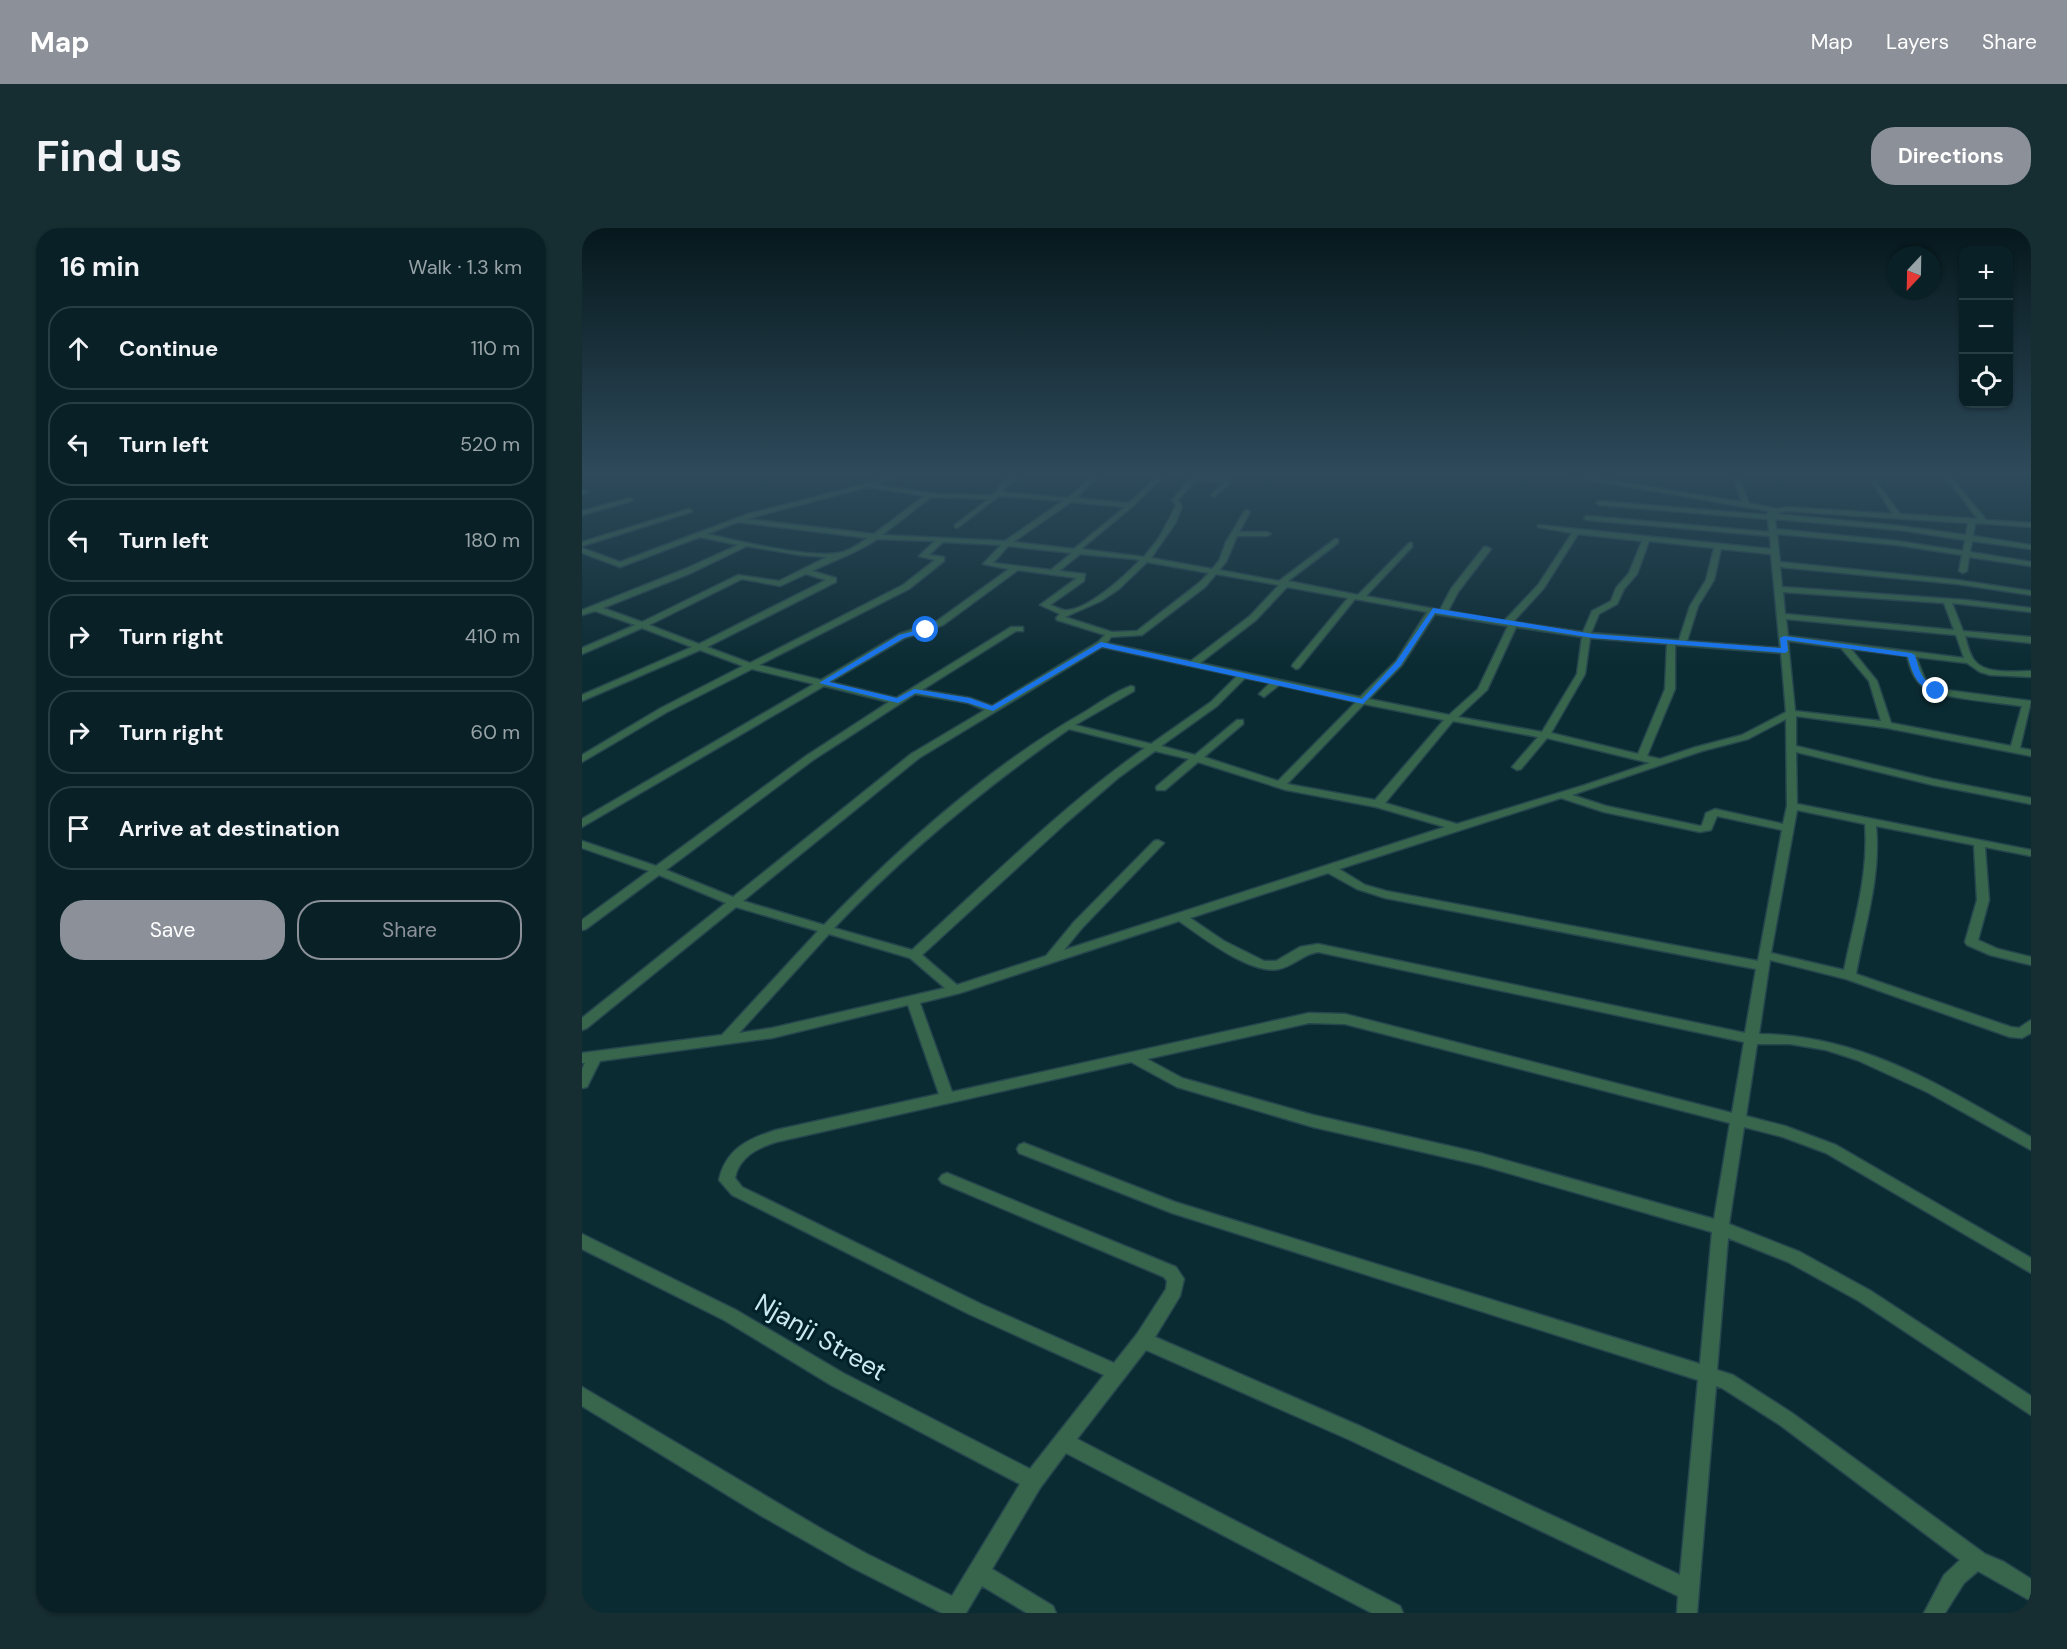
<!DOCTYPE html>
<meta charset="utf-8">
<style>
:root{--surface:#082026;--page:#162d32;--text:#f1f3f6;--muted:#98a3a7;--line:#293e43;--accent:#8c9099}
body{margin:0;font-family:"DM Sans",sans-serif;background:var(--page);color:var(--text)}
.controls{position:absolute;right:18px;top:18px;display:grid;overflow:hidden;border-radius:12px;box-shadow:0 2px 4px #0004}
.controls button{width:54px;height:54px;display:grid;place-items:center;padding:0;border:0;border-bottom:2px solid var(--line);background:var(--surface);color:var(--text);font:30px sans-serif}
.compass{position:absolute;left:1305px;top:18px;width:54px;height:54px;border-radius:50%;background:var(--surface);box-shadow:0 2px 4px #0004;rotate:202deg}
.stop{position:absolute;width:18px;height:18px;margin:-14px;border:4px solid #1a73e8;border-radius:50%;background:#fff}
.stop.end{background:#1a73e8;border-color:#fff;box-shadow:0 2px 6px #0008}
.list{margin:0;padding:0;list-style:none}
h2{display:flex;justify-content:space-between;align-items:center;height:78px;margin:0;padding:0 24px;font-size:26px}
h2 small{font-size:20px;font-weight:400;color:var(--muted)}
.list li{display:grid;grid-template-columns:39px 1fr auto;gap:18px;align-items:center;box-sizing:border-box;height:84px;margin:0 12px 12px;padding:0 12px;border:2px solid var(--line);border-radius:24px}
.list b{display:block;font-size:22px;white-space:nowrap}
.list em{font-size:20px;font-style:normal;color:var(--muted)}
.actions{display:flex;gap:12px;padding:18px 24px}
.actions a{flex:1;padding:14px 0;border:2px solid var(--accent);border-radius:24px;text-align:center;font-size:21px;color:var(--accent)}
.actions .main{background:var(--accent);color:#fff}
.icon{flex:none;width:33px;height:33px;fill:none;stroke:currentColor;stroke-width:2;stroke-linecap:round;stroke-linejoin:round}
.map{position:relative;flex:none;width:1449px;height:1385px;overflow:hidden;border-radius:24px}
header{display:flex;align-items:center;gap:36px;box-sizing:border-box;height:84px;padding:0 30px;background:var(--accent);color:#fff}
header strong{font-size:28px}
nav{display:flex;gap:33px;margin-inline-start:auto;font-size:21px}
.intro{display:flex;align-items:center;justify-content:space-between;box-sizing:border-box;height:144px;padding:0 36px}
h1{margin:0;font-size:42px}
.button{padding:15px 27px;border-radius:24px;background:var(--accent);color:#fff;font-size:21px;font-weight:700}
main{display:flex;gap:36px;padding:0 36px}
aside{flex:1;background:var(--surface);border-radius:24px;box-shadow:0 2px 4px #0004}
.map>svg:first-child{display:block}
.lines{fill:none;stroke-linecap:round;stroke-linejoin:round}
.minor-casing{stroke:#26464e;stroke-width:3}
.minor{fill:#38664c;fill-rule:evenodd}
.route{fill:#1a73e8}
.labels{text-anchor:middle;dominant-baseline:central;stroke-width:6;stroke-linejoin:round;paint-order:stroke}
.near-street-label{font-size:26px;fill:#cce9f2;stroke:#012129}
</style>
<header>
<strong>Map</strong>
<nav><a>Map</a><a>Layers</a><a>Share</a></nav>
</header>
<div class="intro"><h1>Find us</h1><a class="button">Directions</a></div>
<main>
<aside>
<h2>16 min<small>Walk · 1.3 km</small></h2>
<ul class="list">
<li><svg class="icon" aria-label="ahead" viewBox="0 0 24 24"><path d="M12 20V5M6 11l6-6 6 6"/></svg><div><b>Continue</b></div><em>110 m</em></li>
<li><svg class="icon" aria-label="left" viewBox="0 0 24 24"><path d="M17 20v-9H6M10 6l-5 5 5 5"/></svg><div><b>Turn left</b></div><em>520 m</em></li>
<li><svg class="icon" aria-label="left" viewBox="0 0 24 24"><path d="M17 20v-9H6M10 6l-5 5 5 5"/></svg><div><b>Turn left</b></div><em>180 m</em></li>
<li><svg class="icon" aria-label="right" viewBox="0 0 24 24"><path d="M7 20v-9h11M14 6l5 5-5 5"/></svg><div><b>Turn right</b></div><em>410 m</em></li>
<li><svg class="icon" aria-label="right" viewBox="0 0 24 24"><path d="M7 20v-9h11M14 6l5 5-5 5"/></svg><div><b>Turn right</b></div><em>60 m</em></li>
<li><svg class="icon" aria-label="arrive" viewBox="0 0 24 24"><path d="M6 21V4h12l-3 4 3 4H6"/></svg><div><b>Arrive at destination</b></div></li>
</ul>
<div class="actions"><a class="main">Save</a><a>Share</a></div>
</aside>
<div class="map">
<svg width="1449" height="1385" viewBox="0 0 1449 1385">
<rect width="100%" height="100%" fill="#0b2b33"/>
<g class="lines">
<defs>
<path id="minor" d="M314,245H323L293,257L356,266L407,267L414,265C419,253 430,245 443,245L424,258L421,264L486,270L513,245H520L494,270L547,275L578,245H585L551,278L499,321L562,329L577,310L594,278L590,272L610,249H640L644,245H651L646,251L648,255L632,269L629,267L642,254L614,252L596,272L600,278L594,294L569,330L630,341L637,333L644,314L662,284L665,282L668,284L657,304H685L689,306L685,308H655L644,334L637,342L697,353L753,311H756V315L706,353L776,367L827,315H830V319L784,368L858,382L869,361L902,319H905L909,321L876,364L866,383L922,393L956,357L990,305L956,299V297L1189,321L1188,308L1005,292L1002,290L1005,288L1187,304L1186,291L1017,277L1014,275L1017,273L1185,287L1186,283L969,245H984L1160,274L1149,245H1155L1167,275L1196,281L1204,279L1311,286L1290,254L1293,252L1318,286L1396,291L1360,245H1366L1404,292L1449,295V299L1393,295L1391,308L1449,317V321L1390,313L1388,324L1449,334V338L1387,329L1385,343L1381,345L1377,343L1380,327L1315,317L1195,306L1198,334L1375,352L1449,363V367L1375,356L1198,339L1200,359L1384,372L1449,380V384L1370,375L1381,403L1449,409V415L1383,408C1385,415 1387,425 1392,432C1403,447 1433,443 1449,443V449L1408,447L1398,444L1385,435L1334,429L1343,451L1356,461L1449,473L1438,520L1449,522V528L1305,500L1214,488V518L1351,551L1449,570V576L1351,557L1214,524L1215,576L1449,622V628L1403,619L1407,672L1396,712L1416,721L1449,729V737L1408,727L1385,717L1383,714L1395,672L1392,617L1294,598C1299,649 1283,696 1274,746L1429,799L1437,800L1449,792V805L1440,810L1428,809L1264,751L1188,732L1177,806C1281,807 1361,859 1449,909V922L1345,864L1275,832L1244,822L1208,816H1175L1164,888L1203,898L1254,917L1449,1030V1045L1244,925L1201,909L1162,899L1147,996L1218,1024L1289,1063L1449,1168V1187L1277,1073L1206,1034L1146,1010L1135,1142L1151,1147L1210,1185L1403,1326L1422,1334L1449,1351V1373L1396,1343L1382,1355L1363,1385H1342L1362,1347L1378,1332L1198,1197L1140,1160L1134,1158L1115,1385H1095L1096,1368L766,1211L564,1122L495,1211L818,1378L821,1385H790L484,1225L458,1260L410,1341L471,1378L474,1385H445L400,1358L384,1385H360L271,1340L178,1287L0,1178V1159L238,1300L285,1326L370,1368L438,1256L249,1157L142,1092L0,1021V1006L154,1082L261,1145L448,1241L522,1147L387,1086L150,967L137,952C144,921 166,911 194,902L357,866L326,777L190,810L18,833L5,859L0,860V841L3,835H0V825L140,807L236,703L154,679L5,800L0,802V790L144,675L77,647L4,701L0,702V692L67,643L0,620V613L74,638L224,528L307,474L242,458L0,599V591L232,456L170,441L85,484L0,534V527L79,480L161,438L118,422L0,473V467L110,419L60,400L0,426V420L53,397L13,383L0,387V382L103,341L156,317L118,309L38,339L0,325V320L38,334L166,286L287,255ZM286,259L342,268L292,306L164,291ZM417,268L481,273L423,313L300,307L349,269L407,271L373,297V299L375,300ZM489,274L543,279L492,321L431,314ZM1204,283L1386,295L1384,307L1318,298L1193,286ZM1193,291L1318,302L1383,312L1381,323L1315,313L1194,301ZM156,294L286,310C278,315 270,321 261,324C233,332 156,313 125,306ZM996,306L1060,313L1047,345L1034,360L1029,373L1010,383L1001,404L931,394L962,360ZM295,311L353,313L337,328L353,332L321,357L168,435L125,419L254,354V350L230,343C252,332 275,325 295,311ZM1067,313L1132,320L1124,352L1108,378L1097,412L1009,405L1017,386L1035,376L1042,361L1055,346ZM361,314L419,317L401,336L427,341L355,393L317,406L239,452L177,437L327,361L362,333V329L347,327ZM165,318L217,327L245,329L197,353L156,347L60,394L21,380L109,345ZM426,318L490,325L469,342L411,335ZM1139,321L1189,326L1198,420L1105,413L1116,378L1132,352ZM498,326L552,331L558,332C544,347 503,385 482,382C477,381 472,378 468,377L502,353L503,346L477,343ZM565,334L627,345L617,355L555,403L530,404L483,389L519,373L537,361ZM436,342L495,350L458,377L478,386L474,390L475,392L523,407L516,414L410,478L388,470L340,462L434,403H441V399H429L314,470L248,454L323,410L361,397ZM224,346L244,352L117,416L67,397L160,351L198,358ZM634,346L697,357L668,388L609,433L525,415L529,409L560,407L623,359ZM705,359L766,370L711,436L710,438L714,441L717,440L773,371L845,384L814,433L778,469L618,435L674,392ZM1201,364L1362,375L1372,402L1203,386ZM853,386L926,398L896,461L867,487L787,471L820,437ZM1204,391L1374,407L1382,430L1206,408ZM934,399L1000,409L995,446L960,504L876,489L905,462ZM1008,410L1085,416L1083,461L1056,526L969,505L1003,446ZM1206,413L1259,420L1287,453L1299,493L1213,483ZM1093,417L1199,425L1204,484L1160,507L1114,519L1078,531L1065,528L1093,461ZM520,419L655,448L629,474L569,516L493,497L552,463V459L549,458C532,464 516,476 501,485C405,540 319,618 242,697L161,673L337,530ZM1269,421L1325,428C1328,440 1332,453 1343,460C1356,470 1420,475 1440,478L1429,518L1309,495L1295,453ZM663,450L688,455L677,466L682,469L697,457L774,474L696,553L622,529L661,496V492H655L613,527L579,518L635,478ZM333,466L386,475L403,482L329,526L151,669L84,642L231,532ZM782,476L862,492L793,572L705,556ZM1204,491L1205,578L1201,596L1133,581L1124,585L1120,597L1118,598L1024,578L990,567L1120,523L1166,511ZM871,493L956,509L930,539L935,542L939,541L965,510L1068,535L1003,557L875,596L803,575ZM487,501L563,520C479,579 405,654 330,722L252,700C324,625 402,560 487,501ZM573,523L607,531L575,558L574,560L575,562H583L616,534L704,562L794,579L863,599L482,722L500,700L580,617L582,615L576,612L572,613L492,694L464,728L375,757L340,727L485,594L536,550ZM979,570L1022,584L1118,604L1129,602L1135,588L1200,602L1176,733L804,663L783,657L757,641ZM1215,582L1283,596C1287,646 1272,693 1262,742L1189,725ZM746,645L775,661L803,670L1174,741L1163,805L736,716L718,719L694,733H682L642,713L608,690ZM597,693C620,709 669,747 697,741C712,738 721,726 736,724L1162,814L1150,885L763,786L727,785L370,864L338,775L378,765ZM247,706L328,730L363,760L190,800L157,805ZM727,795L763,796L1148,895L1132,991L898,925L731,887L600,850L565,831ZM549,834L595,859L731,899L898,937L1130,1004L1118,1136L593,974L442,915L437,917L435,921L437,925L590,985L1116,1152L1098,1347L780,1199L573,1109L598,1068L602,1051L594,1039L370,947L365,945L360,947L357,951L360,955L582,1049L585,1053L584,1061L555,1106L532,1135L399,1076L160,959L153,950C157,929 175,920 194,914Z
M0,263L3,262L6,264L0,267Z
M48,270L51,272L50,273L0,287V283Z
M107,281L110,283L109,284L0,318V314Z"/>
</defs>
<use href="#minor" class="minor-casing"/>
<use href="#minor" class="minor"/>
</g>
<linearGradient id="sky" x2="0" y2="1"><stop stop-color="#06181c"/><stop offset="0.56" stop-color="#2e4a5b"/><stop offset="1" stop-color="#2e4a5b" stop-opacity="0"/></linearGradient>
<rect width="1449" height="439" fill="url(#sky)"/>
<path class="route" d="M851,380L1011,406L1199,420L1198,410L1202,408L1329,425L1333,427C1339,449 1340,451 1358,463L1354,465C1335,459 1331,447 1326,429L1205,412L1206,423L1203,425L1011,410L853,385L819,437L781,476L520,419L411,483L386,475L334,465L316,475L237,455L317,407L344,400L347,403L322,410L247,454L315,470L332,461L388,470L410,478L519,414L780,471L814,434Z"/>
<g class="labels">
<g class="near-street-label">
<text transform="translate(239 1109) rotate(30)">Njanji Street</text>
</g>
</g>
</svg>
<div class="controls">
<button>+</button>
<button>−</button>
<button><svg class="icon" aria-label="locate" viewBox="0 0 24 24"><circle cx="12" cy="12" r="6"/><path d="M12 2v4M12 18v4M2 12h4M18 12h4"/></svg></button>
</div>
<svg class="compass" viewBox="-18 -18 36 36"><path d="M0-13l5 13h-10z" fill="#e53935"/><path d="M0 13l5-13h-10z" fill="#98a3a7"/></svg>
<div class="stop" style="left:344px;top:402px"></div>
<div class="stop end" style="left:1354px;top:463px"></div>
</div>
</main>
